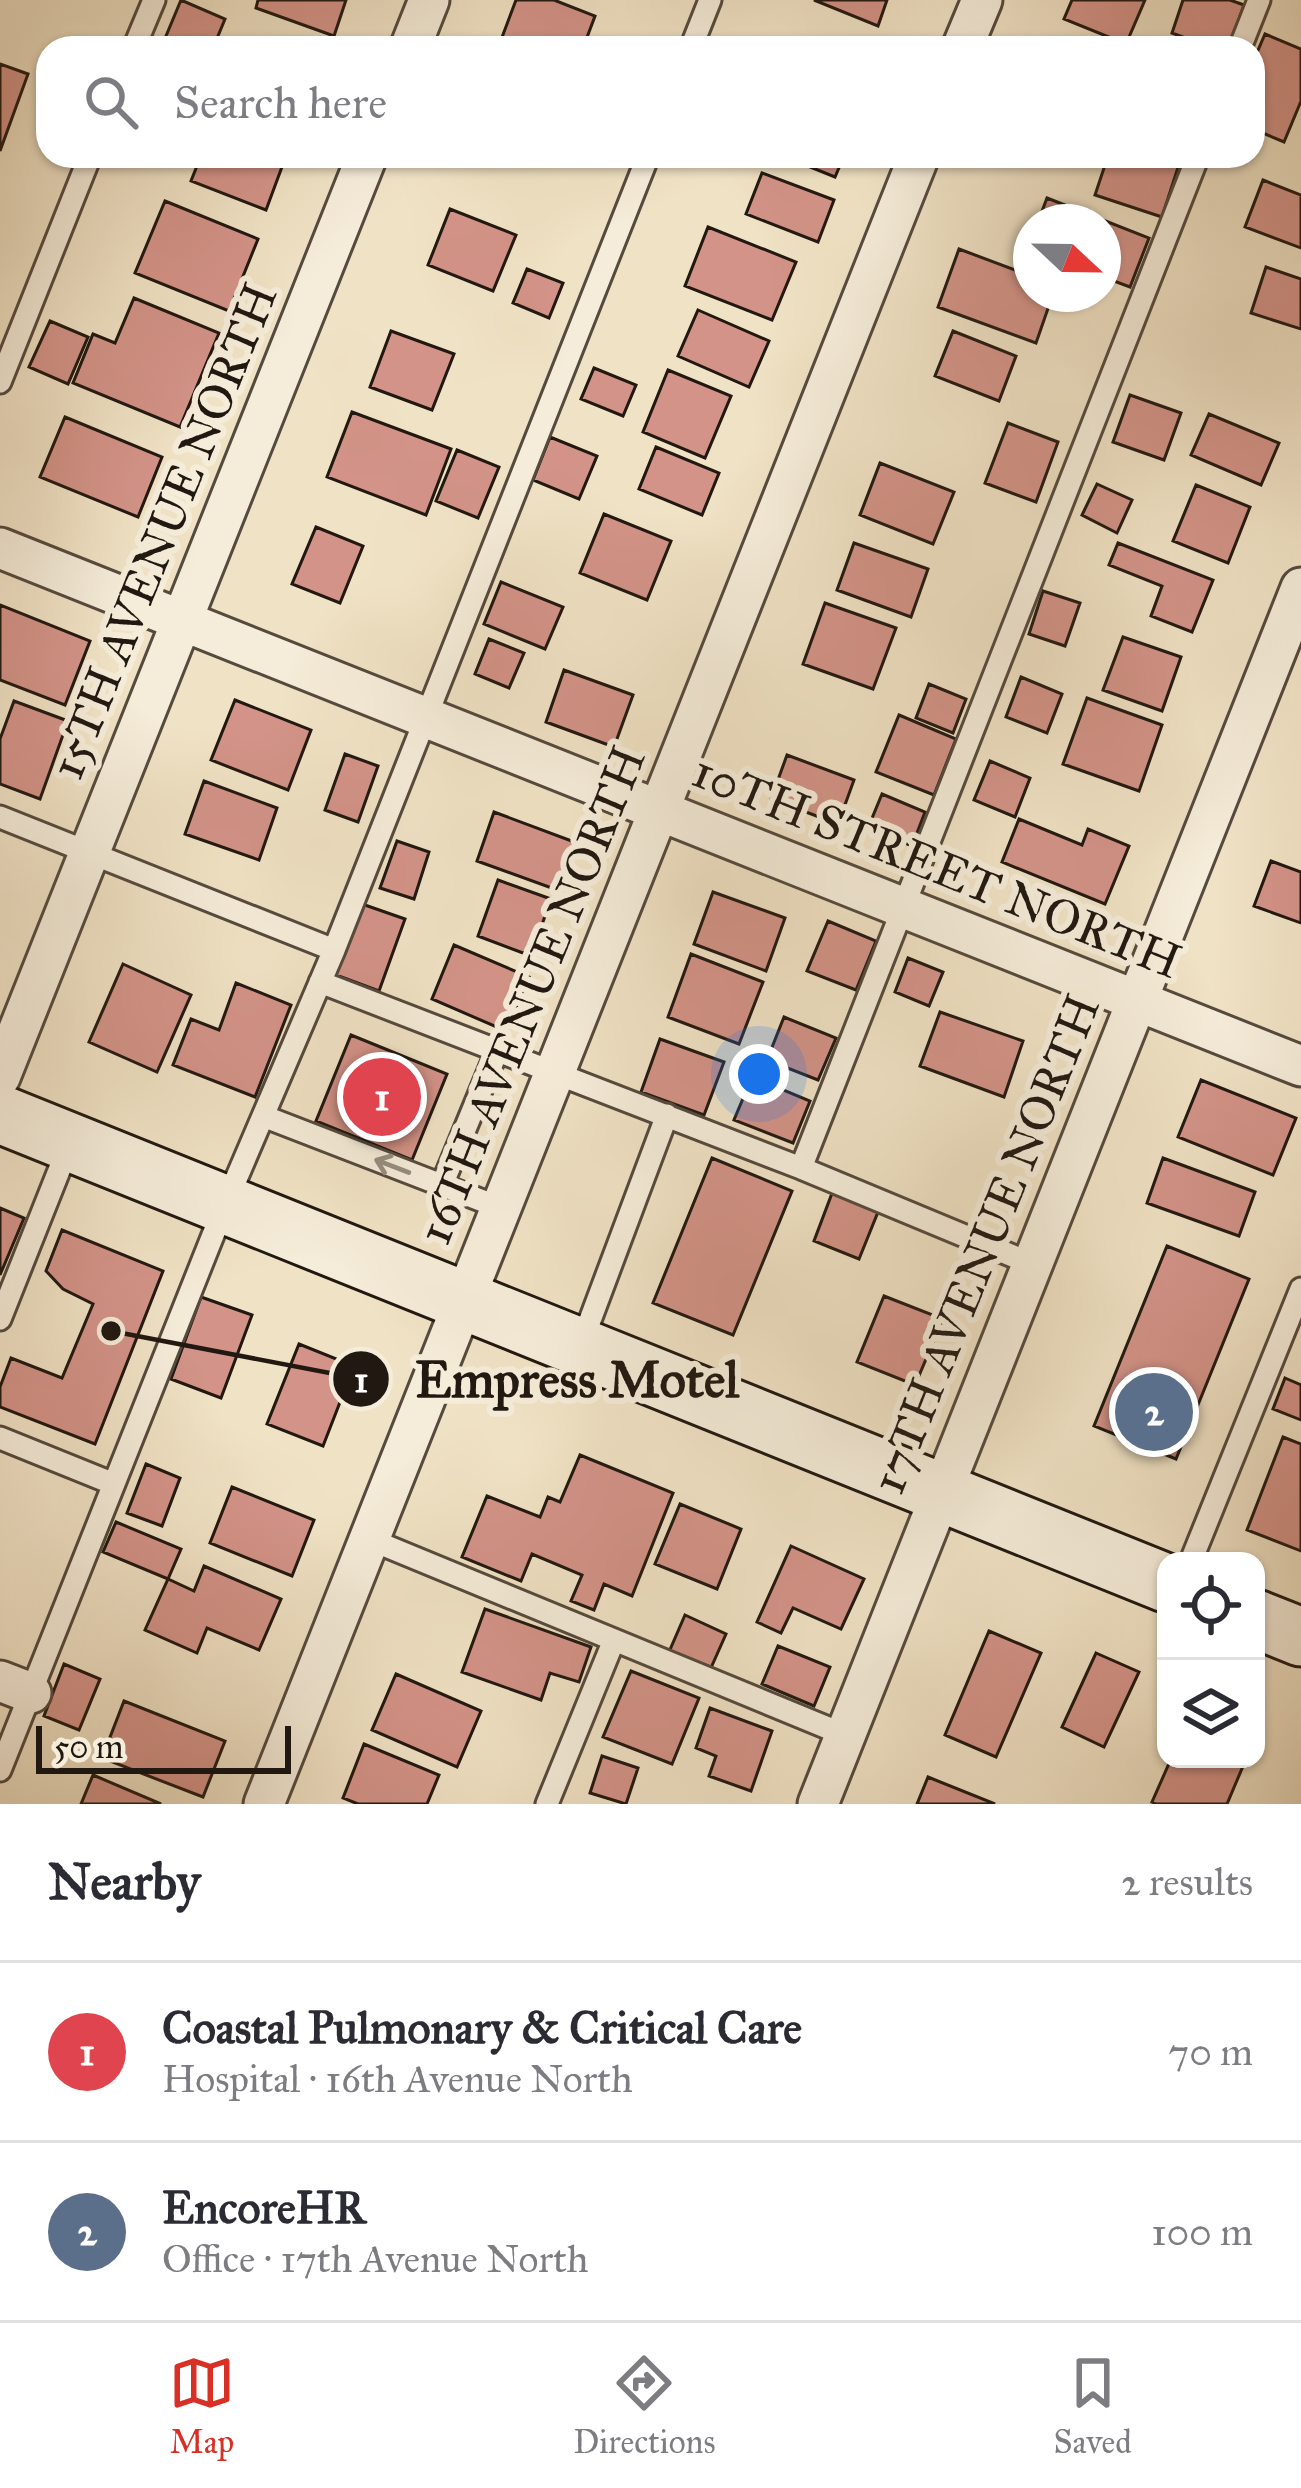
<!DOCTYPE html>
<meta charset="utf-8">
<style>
:root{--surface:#fff;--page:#f2f2f3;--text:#2b2b33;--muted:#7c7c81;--line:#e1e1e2;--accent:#d93025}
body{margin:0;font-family:"IM FELL Great Primer",serif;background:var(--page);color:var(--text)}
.controls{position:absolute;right:36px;bottom:36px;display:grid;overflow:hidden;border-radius:24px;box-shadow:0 3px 9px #0004}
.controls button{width:108px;height:108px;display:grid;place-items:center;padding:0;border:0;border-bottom:3px solid var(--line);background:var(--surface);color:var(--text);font:60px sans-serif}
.compass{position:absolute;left:1013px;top:204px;width:108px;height:108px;border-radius:50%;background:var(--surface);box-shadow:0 3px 9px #0004;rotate:112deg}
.scale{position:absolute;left:36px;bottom:30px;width:255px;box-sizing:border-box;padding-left:12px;border:6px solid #211811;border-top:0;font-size:33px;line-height:42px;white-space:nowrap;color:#211811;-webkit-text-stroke:9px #f5ecd9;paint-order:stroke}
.you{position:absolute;left:759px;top:1074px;width:42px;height:42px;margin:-30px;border:9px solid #fff;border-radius:50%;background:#1a73e8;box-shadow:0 0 0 18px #1a73e833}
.badge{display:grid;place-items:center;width:78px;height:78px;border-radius:50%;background:var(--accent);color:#fff;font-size:39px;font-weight:700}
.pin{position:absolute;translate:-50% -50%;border:6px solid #fff;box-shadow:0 3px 12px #0006}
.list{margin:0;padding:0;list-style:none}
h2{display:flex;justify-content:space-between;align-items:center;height:156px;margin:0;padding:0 48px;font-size:51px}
h2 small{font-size:39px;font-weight:400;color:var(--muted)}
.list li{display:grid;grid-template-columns:78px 1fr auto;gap:36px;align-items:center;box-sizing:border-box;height:180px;padding:0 48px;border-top:3px solid var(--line)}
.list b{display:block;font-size:45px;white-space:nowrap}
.list p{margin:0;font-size:39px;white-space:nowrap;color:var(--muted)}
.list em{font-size:39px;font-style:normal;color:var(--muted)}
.icon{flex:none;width:66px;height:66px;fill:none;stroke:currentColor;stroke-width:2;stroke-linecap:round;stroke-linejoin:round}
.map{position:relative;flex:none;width:1301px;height:1804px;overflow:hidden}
.search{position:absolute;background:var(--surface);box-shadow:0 3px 9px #0004;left:36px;right:36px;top:36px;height:132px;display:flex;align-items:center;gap:30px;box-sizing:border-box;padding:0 42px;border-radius:36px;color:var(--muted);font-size:45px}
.sheet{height:516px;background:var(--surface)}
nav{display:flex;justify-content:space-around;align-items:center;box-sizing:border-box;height:168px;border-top:3px solid var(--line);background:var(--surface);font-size:33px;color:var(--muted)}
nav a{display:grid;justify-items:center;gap:6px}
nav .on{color:var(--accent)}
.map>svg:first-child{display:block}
.building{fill:#d39388;stroke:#211811;stroke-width:3}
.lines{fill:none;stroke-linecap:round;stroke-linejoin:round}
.service-casing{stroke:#554a3e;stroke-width:27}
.minor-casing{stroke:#554a3e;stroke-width:45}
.secondary-casing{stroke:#211811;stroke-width:63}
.service{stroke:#f5ecd9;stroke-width:21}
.minor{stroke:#f5ecd9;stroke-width:39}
.secondary{stroke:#f5ecd9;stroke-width:57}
.oneway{stroke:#968d7f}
.labels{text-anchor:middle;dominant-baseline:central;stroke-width:12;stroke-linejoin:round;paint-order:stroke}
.street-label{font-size:48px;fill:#211811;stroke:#f5ecd9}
.leader{fill:none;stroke:#211811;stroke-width:4.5}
.callout-dot{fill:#211811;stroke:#f5ecd9;stroke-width:4.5}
.mark-label{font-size:36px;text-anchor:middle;font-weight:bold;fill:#fff}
.callout-label{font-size:51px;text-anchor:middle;font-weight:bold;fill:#211811;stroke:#f5ecd9;stroke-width:12;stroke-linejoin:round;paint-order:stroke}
</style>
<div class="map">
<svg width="1301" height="1804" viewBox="0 0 1301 1804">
<rect width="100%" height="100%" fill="#f0e2c5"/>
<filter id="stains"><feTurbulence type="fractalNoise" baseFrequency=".00167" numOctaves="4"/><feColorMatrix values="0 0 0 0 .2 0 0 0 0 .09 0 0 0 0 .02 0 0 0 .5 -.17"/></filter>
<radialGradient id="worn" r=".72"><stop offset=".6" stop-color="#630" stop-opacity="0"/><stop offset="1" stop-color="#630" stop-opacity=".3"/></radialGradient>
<path class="building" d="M181,0L225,19L213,48H161Z
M258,0H346L334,36L256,8Z
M516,0H554L595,16L583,48H498Z
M814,0H887L878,26Z
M1072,0H1145L1126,44L1064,19Z
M1183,0H1230L1244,5L1229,48H1212L1172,33Z
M1265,34L1301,49V101L1284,142L1253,129V62Z
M0,64L28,74L0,151Z
M201,156H286L266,210L191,181Z
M783,156H844L835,177Z
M1108,156L1181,158L1162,217L1095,195Z
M762,173L834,200L818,242L746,214Z
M1263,180L1301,195V248L1245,227Z
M1047,198L1149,238L1130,287L1103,277V222H1038Z
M165,201L258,239L229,311L135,273Z
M450,209L516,235L493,291L428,265Z
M708,227L796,262L772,320L685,286Z
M959,249L1031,276V294H1053L1036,343L938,307Z
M1266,267L1301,279V329L1251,313Z
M527,269L563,283L549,318L513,303Z
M134,298L219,333L180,427L73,383L93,334L115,343Z
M698,310L769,341L749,387L678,356Z
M50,321L88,337L68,384L29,367Z
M391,331L454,354L432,410L370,387Z
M953,331L1016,356L999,401L935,376Z
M594,368L636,385L623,416L581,399Z
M668,370L731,396L705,458L643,432Z
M1130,395L1181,413L1164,460L1113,442Z
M352,412L451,449L426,515L327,477Z
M1209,414L1279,443L1261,485L1191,455Z
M65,417L162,457L138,517L40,477Z
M1008,423L1058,442L1036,502L985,483Z
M550,437L597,456L579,499L533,480Z
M656,447L719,473L702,515L639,489Z
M457,450L499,467L478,518L436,501Z
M880,463L954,492L933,544L860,515Z
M1097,484L1132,500L1117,533L1082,515Z
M1196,485L1250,507L1228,563L1173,541Z
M604,514L671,541L647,600L580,573Z
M316,527L363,546L340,603L292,584Z
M854,543L928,569L911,617L837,590Z
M1118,543L1213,580L1192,632L1151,616L1162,586L1109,565Z
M501,582L563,607L545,649L484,624Z
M1043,591L1080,603L1065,646L1029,634Z
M825,603L896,628L873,689L803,664Z
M0,605L90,641L65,705L0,680Z
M1123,637L1181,657L1162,711L1103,690Z
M489,639L524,653L509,688L475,674Z
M564,670L633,695L614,747L546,722Z
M1021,677L1062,694L1047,733L1006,717Z
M929,684L966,699L953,733L916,718Z
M1087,698L1162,725L1139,791L1063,764Z
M235,700L311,730L288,790L211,760Z
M14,701L68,721L40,799L0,784V739Z
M899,715L956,739L934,795L876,772Z
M345,754L378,766L358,822L325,810Z
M787,755L854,780L838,824L771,799Z
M990,761L1030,778L1015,817L974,800Z
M204,781L277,808L259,860L185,834Z
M882,794L925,812L912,846L868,828Z
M494,812L577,843L560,891L477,861Z
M1019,819L1082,845L1088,829L1129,846L1105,904L1002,862Z
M397,841L429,852L414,899L380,888Z
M1271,861L1301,872V923L1254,906Z
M498,880L551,899L531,956L478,936Z
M713,892L785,918L766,971L694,944Z
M362,904L405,919L379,991L336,975Z
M828,921L876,941L856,990L807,971Z
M454,945L529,977L506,1031L432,999Z
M691,954L763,982L739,1044L668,1017Z
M908,958L943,972L929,1006L895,992Z
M123,964L191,995L157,1072L89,1042Z
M236,983L291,1005L255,1097L173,1065L191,1019L219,1030Z
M940,1012L1023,1041L1004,1097L920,1066Z
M784,1017L836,1038L818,1080L767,1060Z
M351,1035L447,1074L412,1160L316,1121Z
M660,1039L724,1062L704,1115L641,1092Z
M752,1077L810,1101L793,1143L734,1120Z
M1201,1080L1296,1118L1273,1175L1178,1137Z
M712,1158L792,1191L733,1335L653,1303Z
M1163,1158L1255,1192L1239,1236L1147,1203Z
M834,1188L880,1207L859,1259L814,1241Z
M0,1208L24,1218L0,1275Z
M62,1230L163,1271L95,1444L0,1407V1387L11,1358L62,1378L93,1304L63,1289L46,1271Z
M1167,1246L1249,1279L1176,1459L1094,1426Z
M884,1296L943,1319L915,1385L857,1362Z
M201,1297L252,1315L221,1398L171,1379Z
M299,1344L354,1366L323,1446L267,1424Z
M1285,1378L1301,1385V1420L1273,1409Z
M1283,1437L1301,1444V1551L1247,1530Z
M580,1455L673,1493L632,1596L604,1584L594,1610L571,1601L582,1575L532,1554L521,1581L462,1557L487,1496L540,1517L548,1497L560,1502Z
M146,1464L180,1478L162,1526L127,1513Z
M232,1487L314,1520L292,1576L210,1543Z
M680,1504L741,1529L717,1589L655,1564Z
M116,1522L181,1549L168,1579L103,1552Z
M791,1546L864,1579L841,1629L793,1608L781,1633L757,1622Z
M204,1566L281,1599L259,1650L207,1628L197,1653L145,1630L168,1579L194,1591Z
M485,1609L591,1647L579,1682L550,1673L541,1700L462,1672Z
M685,1615L726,1634L710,1670L669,1652Z
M989,1631L1041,1653L996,1757L945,1735Z
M778,1646L830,1667L814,1706L762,1684Z
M1096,1653L1139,1672L1104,1747L1062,1727Z
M64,1664L100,1679L79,1730L44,1716Z
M631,1671L699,1698L672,1764L603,1737Z
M396,1674L481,1711L457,1767L372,1730Z
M124,1701L225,1741L203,1797L102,1758Z
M710,1708L772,1731L751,1791L709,1776L716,1756L696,1748Z
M364,1744L439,1775L427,1804H358L343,1798Z
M602,1756L638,1768L626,1804L590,1793Z
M1171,1759H1246L1227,1804H1156L1152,1802Z
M93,1775L161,1804H81Z
M928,1777L995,1804H917Z"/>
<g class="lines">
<defs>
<path id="service" d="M134,48L154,0
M691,48L710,0
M1240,48L1259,0
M0,382L90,156
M0,817L334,950
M320,982L801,1168L1032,1264
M263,1116L501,1208
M801,1168L1198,156
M442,1185L498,1049
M0,1319L70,1143
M580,1347L667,1115
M0,1438L114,1484
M369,1539L845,1735
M1191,1561L1301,1289
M0,1770L225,1205L334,950L648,156
M547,1804L614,1640"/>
<path id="minor" d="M410,48L429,0
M962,48L982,0
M0,548L1301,1066
M0,1077L367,156
M0,1681L31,1693
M264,1804L919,156
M818,1804L1301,588"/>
<path id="secondary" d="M0,1114L1166,1583
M1256,1619L1301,1637"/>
</defs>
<use href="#service" class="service-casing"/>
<use href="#minor" class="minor-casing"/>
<use href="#secondary" class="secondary-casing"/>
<use href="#service" class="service"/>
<use href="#minor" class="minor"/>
<use href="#secondary" class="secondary"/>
</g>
<defs><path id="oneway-shaft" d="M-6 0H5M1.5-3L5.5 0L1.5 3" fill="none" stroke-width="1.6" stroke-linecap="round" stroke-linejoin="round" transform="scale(3)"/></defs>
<use class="oneway" href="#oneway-shaft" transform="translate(392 1166) rotate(-159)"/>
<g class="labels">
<g class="street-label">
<text transform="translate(163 531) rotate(-68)">15TH AVENUE NORTH</text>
<text transform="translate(937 866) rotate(22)">10TH STREET NORTH</text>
<text transform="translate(531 995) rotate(-68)">16TH AVENUE NORTH</text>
<text transform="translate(985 1244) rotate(-68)">17TH AVENUE NORTH</text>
</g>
</g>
<path class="leader" d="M111 1331L361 1379"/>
<g class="callout-dot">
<circle cx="111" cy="1331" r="12"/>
<circle cx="361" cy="1379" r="30"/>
</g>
<g class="mark-label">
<text x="361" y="1392">1</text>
</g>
<g class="callout-label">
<text x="577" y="1397">Empress Motel</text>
</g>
<rect width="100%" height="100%" filter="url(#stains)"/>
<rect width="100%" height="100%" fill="url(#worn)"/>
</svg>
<div class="controls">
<button><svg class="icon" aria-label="locate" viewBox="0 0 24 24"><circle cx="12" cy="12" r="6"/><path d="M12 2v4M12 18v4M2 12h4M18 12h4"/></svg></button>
<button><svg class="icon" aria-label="layers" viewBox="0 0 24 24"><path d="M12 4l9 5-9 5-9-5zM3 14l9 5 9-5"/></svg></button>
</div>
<svg class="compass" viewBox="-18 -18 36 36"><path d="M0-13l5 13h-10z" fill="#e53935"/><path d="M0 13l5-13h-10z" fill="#7c7c81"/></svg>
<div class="scale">50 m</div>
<div class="you"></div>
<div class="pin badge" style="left:382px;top:1097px;background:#e0444e">1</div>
<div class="pin badge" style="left:1154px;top:1412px;background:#5c6f8a">2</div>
<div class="search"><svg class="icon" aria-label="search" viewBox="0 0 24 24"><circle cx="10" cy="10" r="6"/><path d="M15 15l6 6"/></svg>Search here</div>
</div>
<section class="sheet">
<h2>Nearby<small>2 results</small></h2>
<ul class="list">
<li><span class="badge" style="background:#e0444e">1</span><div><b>Coastal Pulmonary &amp; Critical Care</b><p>Hospital · 16th Avenue North</p></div><em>70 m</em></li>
<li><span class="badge" style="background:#5c6f8a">2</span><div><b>EncoreHR</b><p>Office · 17th Avenue North</p></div><em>100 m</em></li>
</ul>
</section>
<nav>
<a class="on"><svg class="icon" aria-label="map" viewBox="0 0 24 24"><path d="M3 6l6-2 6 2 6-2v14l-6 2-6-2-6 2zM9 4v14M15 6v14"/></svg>Map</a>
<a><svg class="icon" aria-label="directions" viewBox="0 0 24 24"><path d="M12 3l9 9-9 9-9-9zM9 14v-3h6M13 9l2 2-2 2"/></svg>Directions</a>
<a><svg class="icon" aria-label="saved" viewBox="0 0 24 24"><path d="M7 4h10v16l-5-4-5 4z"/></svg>Saved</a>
</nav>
